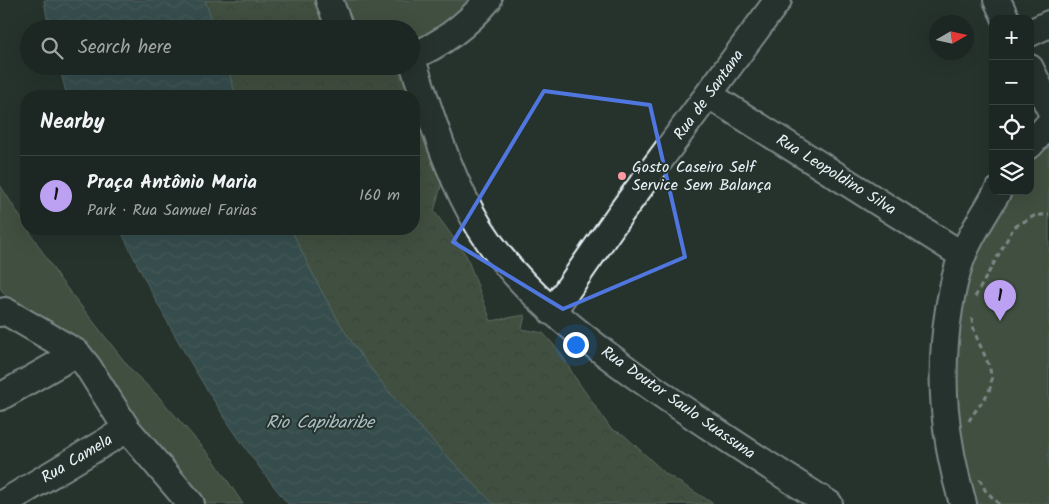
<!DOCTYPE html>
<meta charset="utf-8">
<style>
:root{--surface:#1c2622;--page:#252e2a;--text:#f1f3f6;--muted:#a0a5a5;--line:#3a4340;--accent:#bca0f2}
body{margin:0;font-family:Kalam,sans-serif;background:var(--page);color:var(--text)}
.controls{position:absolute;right:15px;top:15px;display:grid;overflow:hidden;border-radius:10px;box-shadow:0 5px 20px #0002}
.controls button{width:45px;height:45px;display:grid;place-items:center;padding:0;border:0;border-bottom:1px solid var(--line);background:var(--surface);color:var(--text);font:25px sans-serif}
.compass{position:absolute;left:929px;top:15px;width:45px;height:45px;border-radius:50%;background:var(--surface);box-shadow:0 5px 20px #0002;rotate:81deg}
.you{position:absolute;left:575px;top:344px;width:18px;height:18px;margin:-12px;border:4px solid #fff;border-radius:50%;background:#1a73e8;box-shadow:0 0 0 8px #1a73e833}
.badge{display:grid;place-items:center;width:32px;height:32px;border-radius:50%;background:var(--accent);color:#111;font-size:16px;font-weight:700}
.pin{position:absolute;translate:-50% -41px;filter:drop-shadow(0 1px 2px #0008)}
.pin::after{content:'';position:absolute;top:26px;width:18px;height:15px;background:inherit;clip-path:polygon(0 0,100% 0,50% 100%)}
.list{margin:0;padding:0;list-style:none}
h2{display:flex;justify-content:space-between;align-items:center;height:65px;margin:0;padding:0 20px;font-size:21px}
h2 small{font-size:16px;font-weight:400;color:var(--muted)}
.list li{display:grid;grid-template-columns:32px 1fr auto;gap:15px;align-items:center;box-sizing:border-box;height:80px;padding:0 20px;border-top:1px solid var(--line)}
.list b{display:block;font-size:19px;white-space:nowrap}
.list p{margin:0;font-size:16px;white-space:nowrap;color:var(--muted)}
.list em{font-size:16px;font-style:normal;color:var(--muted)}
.icon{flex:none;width:28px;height:28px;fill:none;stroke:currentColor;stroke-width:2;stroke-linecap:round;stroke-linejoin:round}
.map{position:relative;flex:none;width:1049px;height:504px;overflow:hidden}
.search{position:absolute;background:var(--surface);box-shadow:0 5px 20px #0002;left:20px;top:20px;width:400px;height:55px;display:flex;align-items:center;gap:12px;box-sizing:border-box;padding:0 18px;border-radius:28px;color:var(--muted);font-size:19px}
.panel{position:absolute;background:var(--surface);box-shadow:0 5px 20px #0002;left:20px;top:90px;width:400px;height:145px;border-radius:20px}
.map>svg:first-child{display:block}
.forest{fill:url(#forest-crowns);stroke:#a4b2a6}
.park{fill:#607254;stroke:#a4b2a6}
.water{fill:url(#water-waves);stroke:#8aa2a8}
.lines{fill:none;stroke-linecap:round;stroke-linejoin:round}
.minor-casing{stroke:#e8f1f8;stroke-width:30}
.path{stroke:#e8f1f8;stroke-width:3;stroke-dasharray:5 4;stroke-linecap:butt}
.minor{stroke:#26332d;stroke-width:26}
.marked{fill:none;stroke:#5077e0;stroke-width:4;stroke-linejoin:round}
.poi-dot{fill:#ff9aa2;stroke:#26332d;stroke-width:2}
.labels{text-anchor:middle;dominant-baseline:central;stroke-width:4;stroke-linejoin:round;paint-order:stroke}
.street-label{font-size:16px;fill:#e8f1f8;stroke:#26332d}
.poi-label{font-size:16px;fill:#e8f1f8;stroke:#26332d;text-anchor:start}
.water-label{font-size:18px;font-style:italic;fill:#aabdc3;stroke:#26332d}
</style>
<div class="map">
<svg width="1049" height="504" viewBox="0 0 1049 504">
<defs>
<pattern id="forest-crowns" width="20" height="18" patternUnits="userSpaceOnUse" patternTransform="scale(1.25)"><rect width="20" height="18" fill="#607254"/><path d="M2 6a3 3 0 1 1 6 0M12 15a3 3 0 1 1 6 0" fill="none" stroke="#525b4e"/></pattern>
<pattern id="water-waves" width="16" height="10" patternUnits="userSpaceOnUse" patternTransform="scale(1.25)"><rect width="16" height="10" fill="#4c6e73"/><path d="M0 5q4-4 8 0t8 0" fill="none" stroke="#668388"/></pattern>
</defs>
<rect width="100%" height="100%" fill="#26332d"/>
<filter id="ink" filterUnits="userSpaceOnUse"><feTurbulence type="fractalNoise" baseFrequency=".02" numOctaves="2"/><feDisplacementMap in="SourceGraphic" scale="10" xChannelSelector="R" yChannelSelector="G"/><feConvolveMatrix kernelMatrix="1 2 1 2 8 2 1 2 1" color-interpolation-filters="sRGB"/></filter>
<g filter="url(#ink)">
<path class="forest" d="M205,0H385L389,29H215Z
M227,66H395L412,96H236Z
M414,98L452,147L434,211L466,255L491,321L525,315L522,329L543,333L561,353L574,376L611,429L624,435L666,474L714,504H494C444,454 384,393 346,333C325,300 308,265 291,229H414Z"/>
<path class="park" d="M335,0H477L411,55V29H348Z
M1049,143V504H967L951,445L958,294L1005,191H1030V153Z
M0,185L59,278L132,371L158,396L213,459L243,504H201L134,423L95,354L17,310L0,288Z"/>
<path class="water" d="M44,0H205L215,29H49Z
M59,66H227L236,96H67Z
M120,229H291C308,265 325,300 346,333C384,393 444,454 494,504H288C220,421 166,325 120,229Z"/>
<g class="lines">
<defs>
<path id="minor" d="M329,0L340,29
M997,0L1006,19
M1030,33L1049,24
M411,57C431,115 448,176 480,228C518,289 577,333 633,374C697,420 763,462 829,504
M411,57C442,44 467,25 488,0
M1030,68L1049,107
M709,95L962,255
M1030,145L1049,124
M552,312L620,214L778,0
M0,313L5,311L77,353L88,367L127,429L191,504
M0,397L77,353
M2,504L127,429
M963,504C944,438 938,378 949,309C952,291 956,271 963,254C972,232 986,212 998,191"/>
</defs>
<use href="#minor" class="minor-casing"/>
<path class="path" d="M975,297L1014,227L1034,216L1049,214
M969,421C975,409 988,398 991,385C995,363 971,339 972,315
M980,479L985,490L999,504"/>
<use href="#minor" class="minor"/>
</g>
</g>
<path d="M0 0H1049V504H0ZM544,91L650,105L685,257L563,309L453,242Z" fill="#26332d" fill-opacity=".55" fill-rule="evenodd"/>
<path class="marked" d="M544,91L650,105L685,257L563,309L453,242Z"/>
<circle class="poi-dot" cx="622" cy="176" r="5"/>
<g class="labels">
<g class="street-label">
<text transform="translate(709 95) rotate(-54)">Rua de Santana</text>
<text transform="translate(836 175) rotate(32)">Rua Leopoldino Silva</text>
<text transform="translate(678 403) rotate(35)">Rua Doutor Saulo Suassuna</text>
<text transform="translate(77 459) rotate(-31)">Rua Camela</text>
</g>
<g class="poi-label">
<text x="632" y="167">Gosto Caseiro Self<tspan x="632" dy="18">Service Sem Balança</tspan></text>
</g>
<g class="water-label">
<text x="320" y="423">Rio Capibaribe</text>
</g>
</g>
</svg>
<div class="controls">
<button>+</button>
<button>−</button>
<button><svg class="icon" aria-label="locate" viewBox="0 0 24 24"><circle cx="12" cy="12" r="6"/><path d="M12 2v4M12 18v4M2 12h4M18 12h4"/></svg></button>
<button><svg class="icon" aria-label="layers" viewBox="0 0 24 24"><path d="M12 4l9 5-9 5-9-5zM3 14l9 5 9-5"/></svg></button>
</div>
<svg class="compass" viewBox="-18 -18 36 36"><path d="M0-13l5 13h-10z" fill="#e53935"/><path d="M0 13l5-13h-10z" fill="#a0a5a5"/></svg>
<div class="you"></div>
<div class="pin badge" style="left:1000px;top:321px">1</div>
<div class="search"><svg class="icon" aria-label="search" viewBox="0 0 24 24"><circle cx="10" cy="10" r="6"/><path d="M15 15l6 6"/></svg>Search here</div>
<section class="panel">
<h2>Nearby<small></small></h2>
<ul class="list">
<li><span class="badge">1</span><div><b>Praça Antônio Maria</b><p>Park · Rua Samuel Farias</p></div><em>160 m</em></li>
</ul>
</section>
</div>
